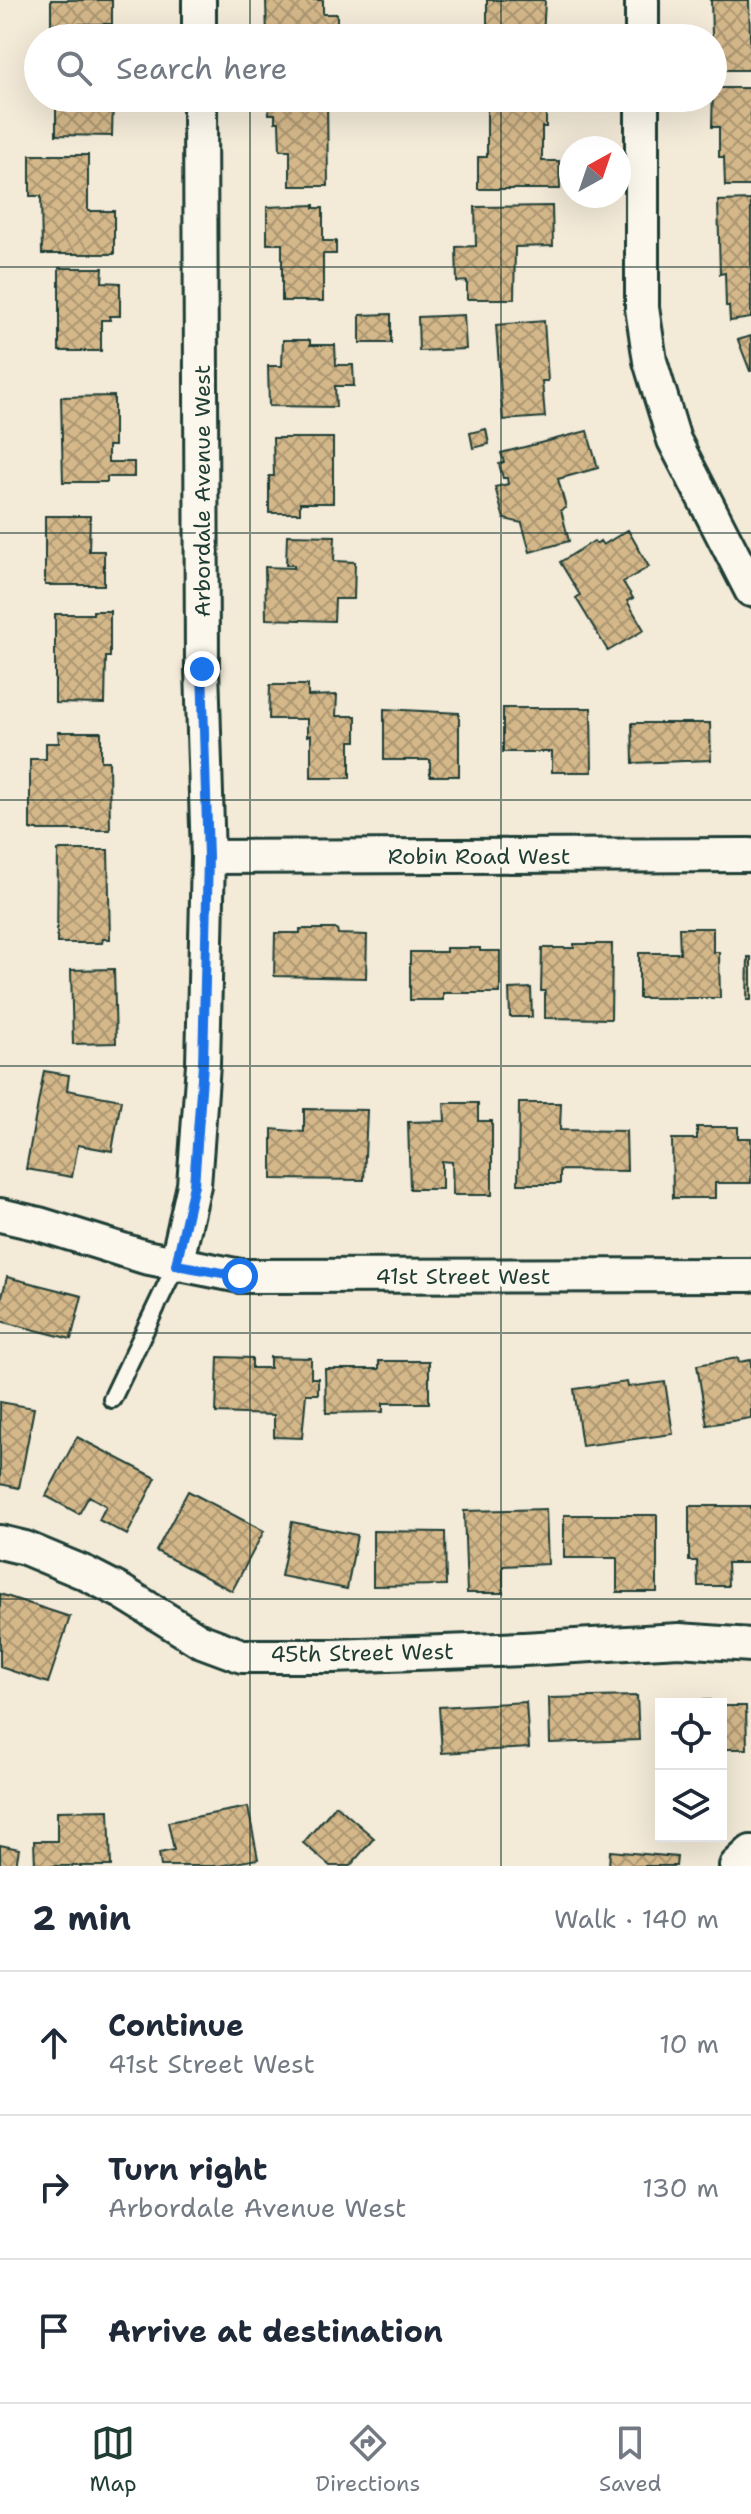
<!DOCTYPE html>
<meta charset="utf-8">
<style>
:root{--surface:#fff;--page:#f6f6f7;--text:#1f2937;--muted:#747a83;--line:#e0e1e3;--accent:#1f3d34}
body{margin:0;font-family:"Shantell Sans",sans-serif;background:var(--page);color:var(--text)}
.controls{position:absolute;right:24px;bottom:24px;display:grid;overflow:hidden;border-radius:0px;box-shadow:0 8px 32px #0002}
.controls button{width:72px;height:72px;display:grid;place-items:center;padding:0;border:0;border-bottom:2px solid var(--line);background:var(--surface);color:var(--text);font:40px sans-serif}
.compass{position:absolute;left:559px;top:136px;width:72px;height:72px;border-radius:50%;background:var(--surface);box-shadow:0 8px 32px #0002;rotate:40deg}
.stop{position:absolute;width:24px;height:24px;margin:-18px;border:6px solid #1a73e8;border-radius:50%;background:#fff}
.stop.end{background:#1a73e8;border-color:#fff;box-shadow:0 2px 8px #0008}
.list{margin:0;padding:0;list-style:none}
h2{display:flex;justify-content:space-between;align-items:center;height:104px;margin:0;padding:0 32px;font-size:34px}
h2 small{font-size:26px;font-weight:400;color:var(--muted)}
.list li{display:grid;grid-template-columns:52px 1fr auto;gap:24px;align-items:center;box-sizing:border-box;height:144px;padding:0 32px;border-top:2px solid var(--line)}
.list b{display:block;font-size:30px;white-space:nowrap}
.list p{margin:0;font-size:26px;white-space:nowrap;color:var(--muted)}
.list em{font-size:26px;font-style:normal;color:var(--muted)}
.icon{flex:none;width:44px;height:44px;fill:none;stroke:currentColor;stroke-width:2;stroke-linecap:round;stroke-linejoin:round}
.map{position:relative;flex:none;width:751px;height:1866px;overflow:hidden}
.search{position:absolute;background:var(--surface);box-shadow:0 8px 32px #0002;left:24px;right:24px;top:24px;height:88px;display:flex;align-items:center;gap:20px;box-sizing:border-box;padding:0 28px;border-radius:44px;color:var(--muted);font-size:30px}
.sheet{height:536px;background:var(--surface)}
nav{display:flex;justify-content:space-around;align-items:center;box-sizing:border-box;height:112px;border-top:2px solid var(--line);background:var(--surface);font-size:22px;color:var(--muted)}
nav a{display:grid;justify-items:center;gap:4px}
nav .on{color:var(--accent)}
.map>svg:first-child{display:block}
.building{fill:url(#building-cross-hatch);stroke:#1f3d34;stroke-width:2}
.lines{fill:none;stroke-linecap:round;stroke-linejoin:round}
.lane-casing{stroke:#1f3d34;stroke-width:22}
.street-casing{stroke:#1f3d34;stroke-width:38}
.lane{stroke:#fbf7ec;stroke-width:16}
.street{stroke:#fbf7ec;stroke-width:32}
.route{stroke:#1a73e8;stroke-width:10}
.grid{fill:none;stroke:#1f3d34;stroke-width:2;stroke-opacity:0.55}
.labels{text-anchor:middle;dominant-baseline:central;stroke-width:7;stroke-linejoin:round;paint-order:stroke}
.street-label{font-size:22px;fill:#1f3d34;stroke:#fbf7ec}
</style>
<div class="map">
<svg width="751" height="1866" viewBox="0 0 751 1866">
<defs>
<pattern id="building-cross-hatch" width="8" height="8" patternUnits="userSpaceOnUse" patternTransform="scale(2)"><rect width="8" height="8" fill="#d5b88a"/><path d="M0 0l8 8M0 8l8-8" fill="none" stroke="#ac9772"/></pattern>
</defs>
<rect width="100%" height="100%" fill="#f3ead8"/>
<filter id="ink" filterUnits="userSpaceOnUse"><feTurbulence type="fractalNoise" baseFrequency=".0125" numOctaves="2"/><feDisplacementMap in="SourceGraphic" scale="16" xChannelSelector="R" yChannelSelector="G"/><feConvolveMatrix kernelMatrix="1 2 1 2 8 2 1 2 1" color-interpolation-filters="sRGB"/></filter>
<g filter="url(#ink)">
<path class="building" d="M51,0H112V24H51Z
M266,0H323V14H337V38H267Z
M487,0H545L543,38H487Z
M711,0H749L751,70H713Z
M370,35H410V38H370Z
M713,88H751V186H725L724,157H719V127H712Z
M56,98H113L112,136L56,135Z
M268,98H327L328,186H290V150H280L279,122H275V114H269Z
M487,98H546V127H542V161H559L560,189H478V157H487Z
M30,155H88V211H114V254H42L41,196H30Z
M751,200V318L730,321L729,306H726L725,273L720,274L718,201Z
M314,205V208H323V241H336V254H323V301H282V244H267V207Z
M552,206L553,246L515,247L514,299H467V281L457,282L456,247L476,246L475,207Z
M59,268H103L102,282L120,283V316H109L110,320H101V351H59Z
M391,314V343H360V315Z
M464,315L466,349L419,351L418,317Z
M544,321L548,381H542L545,417L503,420L496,325Z
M751,336V371H750L738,340Z
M283,340H310V345H335L336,365H353L354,386H335L336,407L269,406L268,366H282Z
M114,396V446H108V462H134V477H107V482H63L61,397Z
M486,429L489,444L473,448L470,433Z
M587,431L598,468L558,479L566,508L561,510L569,541L530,552L522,523L504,519L495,487L508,484L507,478H503L499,464L504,462L501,453Z
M273,438H333V503H300V513H269V476H274Z
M45,516H90L89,551H104V585H45Z
M628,530L649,567L623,582L633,598L627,601L644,630L608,651L576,598L580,595L560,562L594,541L596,544L600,541L603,545Z
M287,535L335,536L334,561L355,562L354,599H335L334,621L266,619L265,567L294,568V565H286Z
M93,611H110V657H106L105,704L55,703V614H93Z
M270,685H308V696L337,695L336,716H356V741H350V778H311V735L307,736V719H269Z
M503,708H591L592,772H552V752H503Z
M384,709L459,713V776H430V760H384Z
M632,723H710L711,760L633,763Z
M58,732H101V761H109L110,830H30V759H46V743H59Z
M58,850H108L110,939H103L102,943H57Z
M679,928H713V952H719L720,998H639V953H680Z
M300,929H337L338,934L367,935L366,978L274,976L275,933H300Z
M574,944H612L611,1019L545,1018V991H541L542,948H574Z
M446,948H480V951H500V993H443V1000H410V952H446Z
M748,957H751V1000H747Z
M114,969L116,1043L73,1044L71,970Z
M531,988L532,1017H510L509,989Z
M44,1071L69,1075L67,1090L121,1100L112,1151L78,1145L72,1177L26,1169Z
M444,1103H478V1121H492V1195H453L452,1162L442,1161V1189H410L408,1122L445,1121Z
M519,1103H561L560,1130L626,1131L627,1171L560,1170V1184H518Z
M304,1109L367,1110L364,1180L272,1179V1129L304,1132Z
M697,1127H738V1138H751V1183H715V1198H673L672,1139H697Z
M7,1277L82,1296L71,1339L0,1321V1304Z
M218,1357L252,1358V1368H270V1357L311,1358V1378H318V1394H306L302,1438L274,1437V1415L216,1413Z
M738,1358L739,1362L751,1360V1418L707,1425L697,1365Z
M379,1361H429V1403H383V1412L326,1413L325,1369H379Z
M627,1382L628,1387L665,1382L673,1434L582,1446L574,1389Z
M0,1402L34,1408L19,1488L0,1484Z
M77,1437L156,1478L127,1535L99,1520L106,1506L89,1496L79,1514L46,1496Z
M188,1491L264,1531L232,1591L156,1551Z
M689,1506H751V1563H727L728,1586H698L697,1561H689Z
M546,1509L548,1564L503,1566V1593H467L464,1511Z
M564,1515H657V1592H617V1558H564Z
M292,1522L357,1535L347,1589L281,1576Z
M373,1531L445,1532L446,1585L373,1586Z
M0,1594L70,1617L48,1683L0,1667Z
M637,1696L639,1740L550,1743L549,1698Z
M710,1700L711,1704H666L665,1701Z
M526,1702L529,1748L442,1753L439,1707Z
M721,1706H746L747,1749H721Z
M336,1805L374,1838L350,1866H330L303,1843Z
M248,1807L258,1859L218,1866H161L159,1853L174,1850L168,1822Z
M109,1810L111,1866H35L34,1841H57V1811Z
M0,1845L19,1849L16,1866H0Z
M610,1851L677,1857L676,1866H609Z"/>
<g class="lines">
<defs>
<path id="lane" d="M112,1399L176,1265"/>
<path id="street" d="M199,0V38
M642,38V0
M642,98V308L650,361L674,440L751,590
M208,857L751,855
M0,1215L39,1224L145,1257L240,1276L751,1275
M176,1265L194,1185L203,1064L208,857L202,669L200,98
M0,1542L25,1548L85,1573L122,1592L199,1640L242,1656H333L523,1649L679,1640L751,1645
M736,1866L751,1852"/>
</defs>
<use href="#lane" class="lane-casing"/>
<use href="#street" class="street-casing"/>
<use href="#lane" class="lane"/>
<use href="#street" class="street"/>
</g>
</g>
<g class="lines" filter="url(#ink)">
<path class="route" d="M202,669L208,857L203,1064L194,1185L176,1265L240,1276"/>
</g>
<path class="grid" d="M250,0V38M501,0V38M250,98V1866M501,98V1866M0,267H751M0,533H751M0,800H751M0,1066H751M0,1333H751M0,1599H751"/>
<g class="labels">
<g class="street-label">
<text transform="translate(202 491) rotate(-90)">Arbordale Avenue West</text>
<text x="479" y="856">Robin Road West</text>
<text x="463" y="1276">41st Street West</text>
<text transform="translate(362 1653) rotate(-1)">45th Street West</text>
</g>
</g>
</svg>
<div class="controls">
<button><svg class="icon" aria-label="locate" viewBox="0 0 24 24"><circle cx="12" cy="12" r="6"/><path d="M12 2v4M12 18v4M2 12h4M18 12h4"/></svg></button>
<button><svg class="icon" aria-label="layers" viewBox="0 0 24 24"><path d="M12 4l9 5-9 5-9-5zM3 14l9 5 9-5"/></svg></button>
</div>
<svg class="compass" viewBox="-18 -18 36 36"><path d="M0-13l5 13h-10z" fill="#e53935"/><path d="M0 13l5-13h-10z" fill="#747a83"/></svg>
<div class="stop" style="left:240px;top:1276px"></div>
<div class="stop end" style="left:202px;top:669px"></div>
<div class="search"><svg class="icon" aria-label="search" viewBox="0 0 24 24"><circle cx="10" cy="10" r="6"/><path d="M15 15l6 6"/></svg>Search here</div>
</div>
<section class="sheet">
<h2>2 min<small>Walk · 140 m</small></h2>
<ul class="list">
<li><svg class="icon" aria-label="ahead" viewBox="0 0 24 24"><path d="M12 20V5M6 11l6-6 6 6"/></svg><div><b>Continue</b><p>41st Street West</p></div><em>10 m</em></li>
<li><svg class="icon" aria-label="right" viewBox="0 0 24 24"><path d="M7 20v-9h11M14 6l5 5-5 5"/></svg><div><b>Turn right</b><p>Arbordale Avenue West</p></div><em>130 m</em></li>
<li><svg class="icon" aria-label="arrive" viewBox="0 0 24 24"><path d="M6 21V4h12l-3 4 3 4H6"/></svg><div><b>Arrive at destination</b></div></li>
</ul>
</section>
<nav>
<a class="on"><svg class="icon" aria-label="map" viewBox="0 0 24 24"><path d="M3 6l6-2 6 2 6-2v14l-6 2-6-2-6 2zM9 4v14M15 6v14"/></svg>Map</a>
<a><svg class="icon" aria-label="directions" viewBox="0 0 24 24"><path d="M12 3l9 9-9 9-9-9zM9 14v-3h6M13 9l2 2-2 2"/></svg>Directions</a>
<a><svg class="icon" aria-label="saved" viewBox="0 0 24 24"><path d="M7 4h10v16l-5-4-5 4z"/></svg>Saved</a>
</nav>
